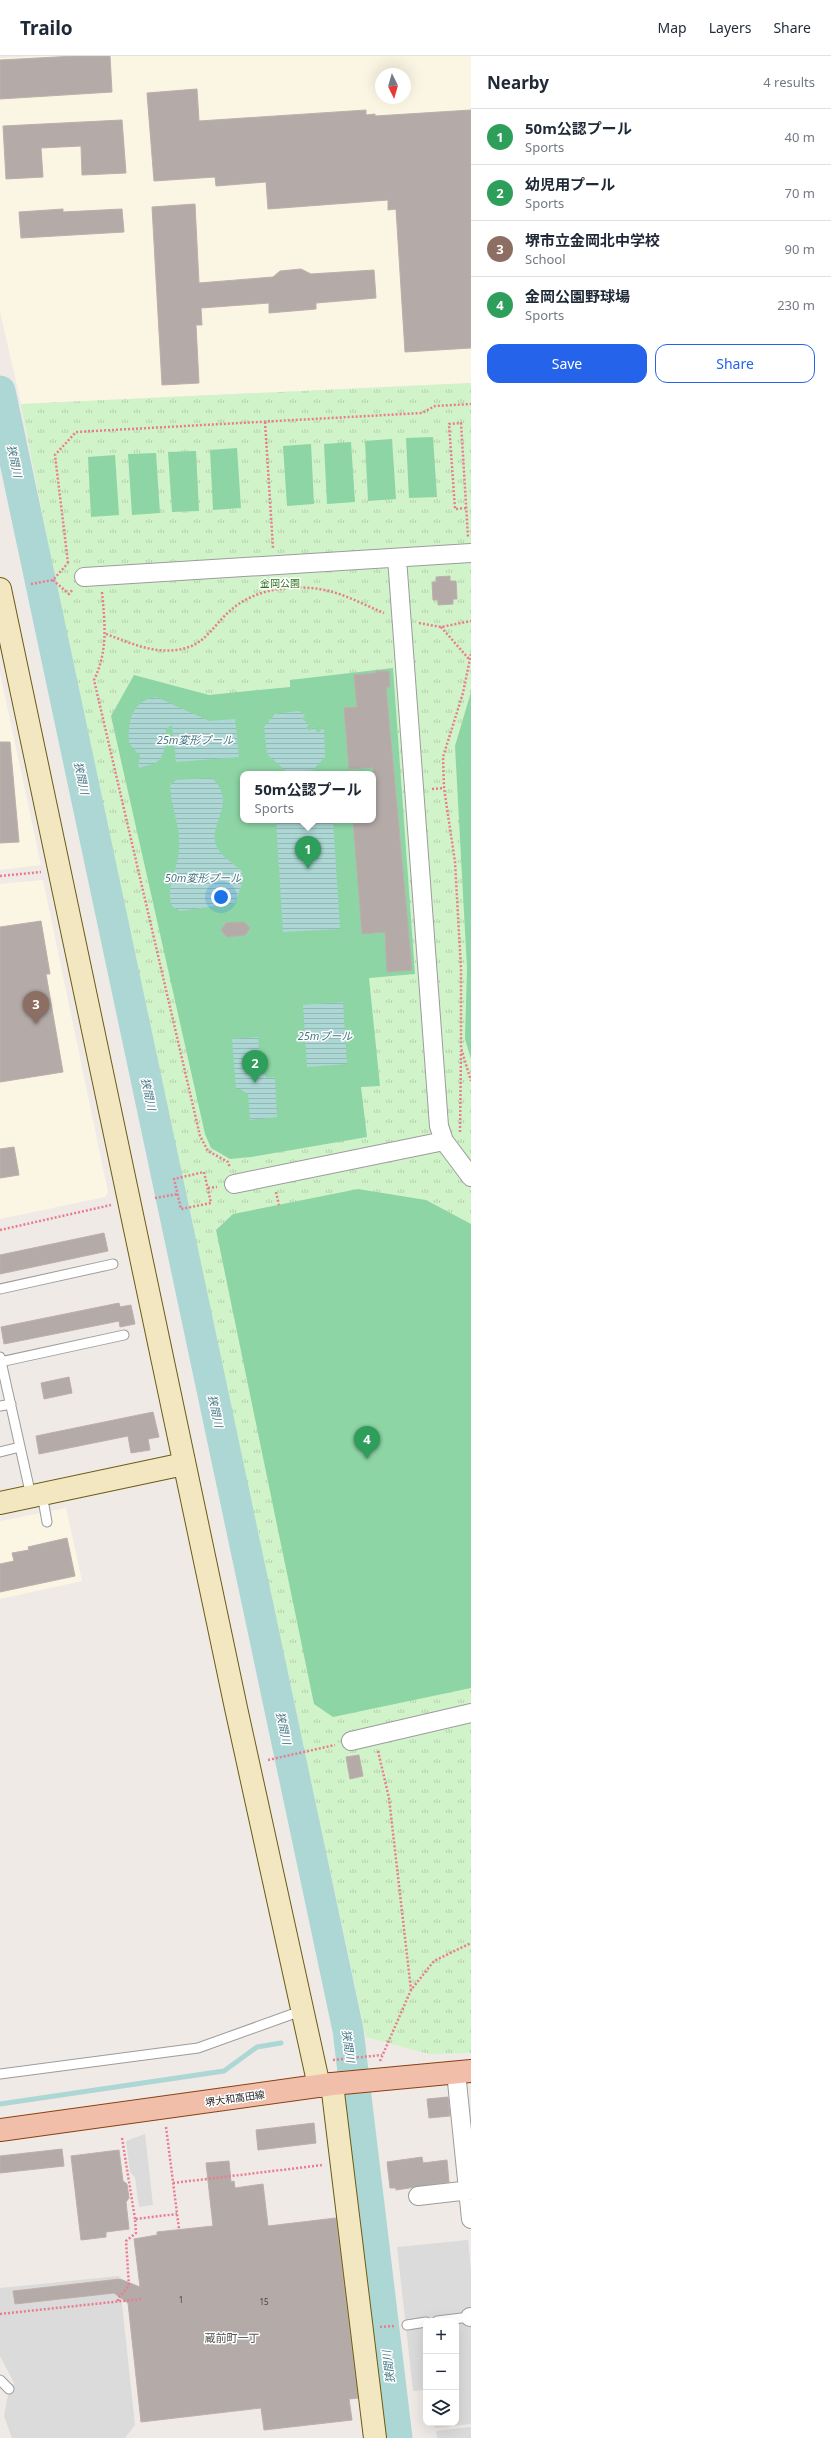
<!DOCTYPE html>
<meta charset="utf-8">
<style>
:root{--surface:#fff;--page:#f2f2f3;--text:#1f2937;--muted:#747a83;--line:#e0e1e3;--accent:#2563eb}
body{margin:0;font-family:"Noto Sans","Noto Sans JP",sans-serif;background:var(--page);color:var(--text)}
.controls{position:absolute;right:12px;bottom:12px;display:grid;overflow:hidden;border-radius:8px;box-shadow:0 4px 16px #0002}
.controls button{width:36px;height:36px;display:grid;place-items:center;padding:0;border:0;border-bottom:1px solid var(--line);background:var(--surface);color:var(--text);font:20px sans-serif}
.compass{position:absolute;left:375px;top:12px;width:36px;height:36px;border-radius:50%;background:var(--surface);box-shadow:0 4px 16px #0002;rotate:175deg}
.you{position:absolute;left:221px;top:841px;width:14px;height:14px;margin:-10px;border:3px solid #fff;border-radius:50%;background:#1a73e8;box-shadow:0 0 0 6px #1a73e833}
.badge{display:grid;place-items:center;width:26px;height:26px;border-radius:50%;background:var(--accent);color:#fff;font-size:13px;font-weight:700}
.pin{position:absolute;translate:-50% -33px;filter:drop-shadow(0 1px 2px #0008)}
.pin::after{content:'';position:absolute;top:21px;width:14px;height:12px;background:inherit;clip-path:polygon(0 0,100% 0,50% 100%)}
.popup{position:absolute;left:240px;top:715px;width:136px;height:52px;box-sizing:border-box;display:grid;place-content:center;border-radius:8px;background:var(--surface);filter:drop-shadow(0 1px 3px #0005);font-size:13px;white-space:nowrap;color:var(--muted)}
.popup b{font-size:15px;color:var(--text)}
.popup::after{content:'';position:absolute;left:50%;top:100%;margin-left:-8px;border:8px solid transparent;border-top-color:var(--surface)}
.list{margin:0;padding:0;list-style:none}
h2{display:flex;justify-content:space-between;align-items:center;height:52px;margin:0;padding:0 16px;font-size:17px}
h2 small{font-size:13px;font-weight:400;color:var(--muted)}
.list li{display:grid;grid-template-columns:26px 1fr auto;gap:12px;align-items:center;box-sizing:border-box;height:56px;padding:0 16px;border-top:1px solid var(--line)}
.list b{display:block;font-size:15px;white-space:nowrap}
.list p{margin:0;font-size:13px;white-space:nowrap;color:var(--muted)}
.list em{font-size:13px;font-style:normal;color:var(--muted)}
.actions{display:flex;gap:8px;padding:12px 16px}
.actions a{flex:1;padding:9px 0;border:1px solid var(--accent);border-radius:12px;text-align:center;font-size:14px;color:var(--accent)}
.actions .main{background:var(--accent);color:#fff}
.icon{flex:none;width:22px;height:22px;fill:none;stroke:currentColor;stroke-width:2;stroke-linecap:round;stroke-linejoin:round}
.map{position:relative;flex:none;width:471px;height:2382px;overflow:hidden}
header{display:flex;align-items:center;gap:24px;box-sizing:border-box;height:56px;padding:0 20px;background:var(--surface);border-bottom:1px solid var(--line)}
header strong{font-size:19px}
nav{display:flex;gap:22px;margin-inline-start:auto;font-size:14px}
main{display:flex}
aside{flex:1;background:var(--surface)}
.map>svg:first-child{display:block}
.education{fill:#fbf5e3;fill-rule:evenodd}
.park{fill:url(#park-tufts);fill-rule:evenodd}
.pitch{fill:#8dd5a5;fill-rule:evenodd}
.parking{fill:#dbdbdb}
.water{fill:url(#water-rules)}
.pier{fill:#fff}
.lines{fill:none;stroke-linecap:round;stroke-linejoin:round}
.stream{stroke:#acd7d5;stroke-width:5}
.river{stroke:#acd7d5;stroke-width:31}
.building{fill:#b4aba9;stroke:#bfaeaa}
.lane-casing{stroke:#9c9c9c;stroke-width:11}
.street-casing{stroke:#9c9c9c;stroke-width:20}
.secondary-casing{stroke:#6b5c12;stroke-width:24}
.primary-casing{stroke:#894011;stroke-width:24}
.path{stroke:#ea7c8f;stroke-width:2.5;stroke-dasharray:2 2;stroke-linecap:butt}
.lane{stroke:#fff;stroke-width:9}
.street{stroke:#fff;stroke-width:18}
.secondary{stroke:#f2e7c1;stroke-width:22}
.primary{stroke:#f1bea9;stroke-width:22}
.labels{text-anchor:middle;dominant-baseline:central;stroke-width:3;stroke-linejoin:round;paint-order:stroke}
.number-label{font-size:8px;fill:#444242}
.park-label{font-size:10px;fill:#2a7218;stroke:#fff}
.street-label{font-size:10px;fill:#1f1f1f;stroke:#fff}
.water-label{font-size:11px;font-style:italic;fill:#487987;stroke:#fff}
.neighbourhood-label{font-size:11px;fill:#525252;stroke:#fff}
</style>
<header>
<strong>Trailo</strong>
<nav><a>Map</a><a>Layers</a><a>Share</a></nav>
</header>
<main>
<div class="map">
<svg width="471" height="2382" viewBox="0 0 471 2382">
<defs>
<pattern id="park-tufts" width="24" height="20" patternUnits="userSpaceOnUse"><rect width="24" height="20" fill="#d1f3c9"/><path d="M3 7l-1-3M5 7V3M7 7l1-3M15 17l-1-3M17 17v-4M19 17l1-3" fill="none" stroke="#b3d0ac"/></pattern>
<pattern id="water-rules" width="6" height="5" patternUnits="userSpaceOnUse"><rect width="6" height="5" fill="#acd7d5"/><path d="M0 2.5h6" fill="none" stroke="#94b8b6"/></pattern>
</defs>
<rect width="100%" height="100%" fill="#efeae6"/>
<path class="education" d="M42,0H471V327L21,348L0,255V2ZM381,18H405V42H381Z
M0,617L41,809L0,814Z
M43,824L108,1136L105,1141L0,1163V828Z
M66,1452L82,1525L0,1543V1465Z"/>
<path class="park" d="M471,327V1997L429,1998L366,1981L53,524L48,486L21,348ZM243,718H373V764H243Z"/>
<path class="pitch" d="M433,381L437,441L409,442L406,382Z
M392,383L396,443L368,445L365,385Z
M351,386L355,446L327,448L324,388Z
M311,388L314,448L287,450L283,390Z
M237,392L241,452L213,454L210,394Z
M196,395L199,455L172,456L168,396Z
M156,397L160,457L132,459L128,398Z
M115,399L119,459L91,461L88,401Z
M393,612L415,918L369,922L380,1030L361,1031L367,1081L251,1101L230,1103L211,1092L205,1078L111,660L134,619L209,639L290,631V624ZM243,718H373V764H243Z
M471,636V1003L465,983L467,912L455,690Z
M358,1133L426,1144L471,1168V1632L333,1661L314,1648L216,1174L233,1158Z"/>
<path class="parking" d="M145,2078L153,2149L139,2151L135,2121L130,2116L126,2085Z
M468,2184L471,2215V2368L435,2372L434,2367H456V2265H426V2334L413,2335L397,2191Z
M119,2220L135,2369L125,2382H12L4,2360L9,2333L14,2327L0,2300V2232Z
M471,2371V2382H437L436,2375Z"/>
<path class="water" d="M156,641L209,665L235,663L239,701L176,706L172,669L166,673C166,685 166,703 153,708C148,710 145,709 140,712L138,709L140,700L129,687C128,666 131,645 156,641Z
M299,655L305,659L302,663L309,668L306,672L310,675L313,671L318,677L323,672L324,674L325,701L313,714L287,716L267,698L264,671L275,658Z
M212,722C238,747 208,767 216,789C219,799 234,808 242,815L243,825L235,847L180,855L172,850C165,831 178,813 179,793C181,771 171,752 170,730L176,724Z
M276,764H333L340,873L283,876Z
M343,946L347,1008L307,1011L303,949Z
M258,981L260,1012L267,1022L275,1021L277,1061L250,1064L248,1038L240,1033H236L232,983Z"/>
<path class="pier" d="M364,2006L368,2044L346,2047L341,2009Z"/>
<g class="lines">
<path class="stream" d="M0,2048L224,2015L257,1991L281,1987"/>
<path class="river" d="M0,335L348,1974L397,2382"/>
</g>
<path class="building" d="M75,0H110L112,36L0,43V4Z
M197,33L199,65L366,54V59L375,58V60L471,54V292L405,296L396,153L388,154V144L268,153L266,126L216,130L215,121L154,125L147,37Z
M122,64L126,117L82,119L81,90L41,92L43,121L6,123L3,70Z
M195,148L199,227L273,221L280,215L301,213L311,218L374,214L376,242L316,247V253L269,257V247L201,252L202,269H196L199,327L162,329L152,151Z
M63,153V156L122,153L124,176L21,182L19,156Z
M450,520V525H456L457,543H453V548L438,549V544H433L432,526H436V521Z
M376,615H389L390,631H386L412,914L387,916L385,876L362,878L353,764H373V711L349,713L344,652L357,651L354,619L376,617Z
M0,686H10L19,786L0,787Z
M41,865L50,918H46L63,1016L0,1026V871Z
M244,866L250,872L245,879L227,881L221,874L226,867Z
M14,1091L19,1119L0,1122V1093Z
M104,1177L108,1195L0,1218V1199Z
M119,1247L120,1251L131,1249L135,1268L120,1271L119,1265L4,1288L1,1271Z
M69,1321L72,1337L44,1343L41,1327Z
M153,1356L159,1381L148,1383L150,1394L131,1397L128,1380L39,1398L36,1380Z
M67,1482L75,1520L0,1536V1508L14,1505L12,1497L29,1494L28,1491Z
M359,1699L363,1720L350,1723L346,1701Z
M448,2041L450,2060L429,2062L427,2043Z
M314,2067L316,2087L258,2094L256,2074Z
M62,2093L64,2110L0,2117V2100Z
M119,2094L123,2125L127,2128L129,2142L126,2146L129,2173L106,2176V2181L81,2184L71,2100Z
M422,2101L423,2107L447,2104L449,2126L396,2134V2132H390L387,2106Z
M229,2105L231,2126L234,2125L235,2132L263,2128L268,2170L336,2162L358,2342L349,2343L352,2364L264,2374L261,2352L141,2366L128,2247L114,2237L15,2248L13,2235L120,2223L140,2231L134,2183L157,2179V2176L213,2170L206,2107Z"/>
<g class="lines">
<defs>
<path id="lane" d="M0,1233L113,1208
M0,1301L31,1440
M0,1306L124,1279
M0,1350L11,1348
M0,1396L20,1391
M42,1438L47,1466
M0,2018L198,1992L301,1955
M437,2265L470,2261
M407,2269L426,2266
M0,2324L9,2333"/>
<path id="street" d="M397,502L439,1070L444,1085L471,1121
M84,521L471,497
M234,1128L444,1085
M351,1685L471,1657
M456,2016L471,2163
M418,2140L471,2134
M470,2261H471"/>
<path id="secondary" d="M0,533L236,1652L319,2030
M0,1447L184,1408
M332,2028L375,2382"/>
<path id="primary" d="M0,2074L332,2028L471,2015"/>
</defs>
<use href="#lane" class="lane-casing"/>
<use href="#street" class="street-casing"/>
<use href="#secondary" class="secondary-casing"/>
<use href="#primary" class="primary-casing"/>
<path class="path" d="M265,366L273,492
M466,452L455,453L449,368L461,367L468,481
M68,507L55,399L76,376L422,357L435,350L471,348
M53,524L69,538L73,533
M31,528L53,524L68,507
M102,536C105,568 108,595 94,624L200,1080L208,1095L228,1106L230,1112
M419,567L441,571L471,565
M441,571L469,603
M106,578C133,588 160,601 189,591C207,585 217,565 232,553C258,531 300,527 333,536C350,541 367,550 384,557
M471,598L463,637L443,701L444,732L455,806L461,913V992L471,1025
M432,733L444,732
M0,820L41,816
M460,1076L461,995
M204,1116L211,1147L181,1153L174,1123Z
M208,1132L217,1131
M276,1136L279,1149
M155,1142L178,1138
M0,1174L111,1149
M378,1695L389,1742L411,1934
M268,1704L335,1689
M333,2004L382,1999
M380,2005L411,1934L434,1905L471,1887
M166,2071L179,2173
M122,2082L135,2163
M173,2127L323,2109
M118,2245V2242L129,2230L126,2185L136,2177L135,2163L177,2158
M0,2258L141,2243
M380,2271L395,2270"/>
<use href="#lane" class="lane"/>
<use href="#street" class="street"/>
<use href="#secondary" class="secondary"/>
<use href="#primary" class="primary"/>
</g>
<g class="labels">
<g class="number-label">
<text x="181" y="2243">1</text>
<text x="264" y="2245">15</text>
</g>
<g class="park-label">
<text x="280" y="527">金岡公園</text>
</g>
<g class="street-label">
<text transform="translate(235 2042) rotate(-8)">堺大和高田線</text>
</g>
<g class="water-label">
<text transform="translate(15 405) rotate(78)">狭間川</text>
<text x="195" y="683">25m変形プール</text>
<text transform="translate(82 722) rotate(78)">狭間川</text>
<text x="203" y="821">50m変形プール</text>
<text x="325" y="979">25mプール</text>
<text transform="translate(149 1038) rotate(78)">狭間川</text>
<text transform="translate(216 1355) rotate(78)">狭間川</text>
<text transform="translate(284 1672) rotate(78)">狭間川</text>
<text transform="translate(349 1990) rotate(82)">狭間川</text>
<text transform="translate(388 2311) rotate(-97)">狭間川</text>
</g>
<g class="neighbourhood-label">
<text x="232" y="2281">蔵前町一丁</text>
</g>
</g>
</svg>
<div class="controls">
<button>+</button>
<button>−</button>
<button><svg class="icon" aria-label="layers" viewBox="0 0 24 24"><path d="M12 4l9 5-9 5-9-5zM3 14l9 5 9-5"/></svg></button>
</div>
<svg class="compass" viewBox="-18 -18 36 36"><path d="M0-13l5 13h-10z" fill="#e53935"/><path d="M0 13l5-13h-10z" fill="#747a83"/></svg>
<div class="you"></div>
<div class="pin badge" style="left:308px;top:813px;background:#2e9e5b">1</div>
<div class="popup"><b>50m公認プール</b>Sports</div>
<div class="pin badge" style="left:255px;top:1027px;background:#2e9e5b">2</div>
<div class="pin badge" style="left:36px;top:968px;background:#8d6e63">3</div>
<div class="pin badge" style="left:367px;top:1403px;background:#2e9e5b">4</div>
</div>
<aside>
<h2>Nearby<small>4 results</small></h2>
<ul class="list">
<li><span class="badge" style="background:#2e9e5b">1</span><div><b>50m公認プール</b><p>Sports</p></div><em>40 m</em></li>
<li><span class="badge" style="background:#2e9e5b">2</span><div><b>幼児用プール</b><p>Sports</p></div><em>70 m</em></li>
<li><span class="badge" style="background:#8d6e63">3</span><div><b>堺市立金岡北中学校</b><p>School</p></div><em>90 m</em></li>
<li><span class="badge" style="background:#2e9e5b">4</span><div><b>金岡公園野球場</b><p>Sports</p></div><em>230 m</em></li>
</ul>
<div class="actions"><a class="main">Save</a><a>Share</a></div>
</aside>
</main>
